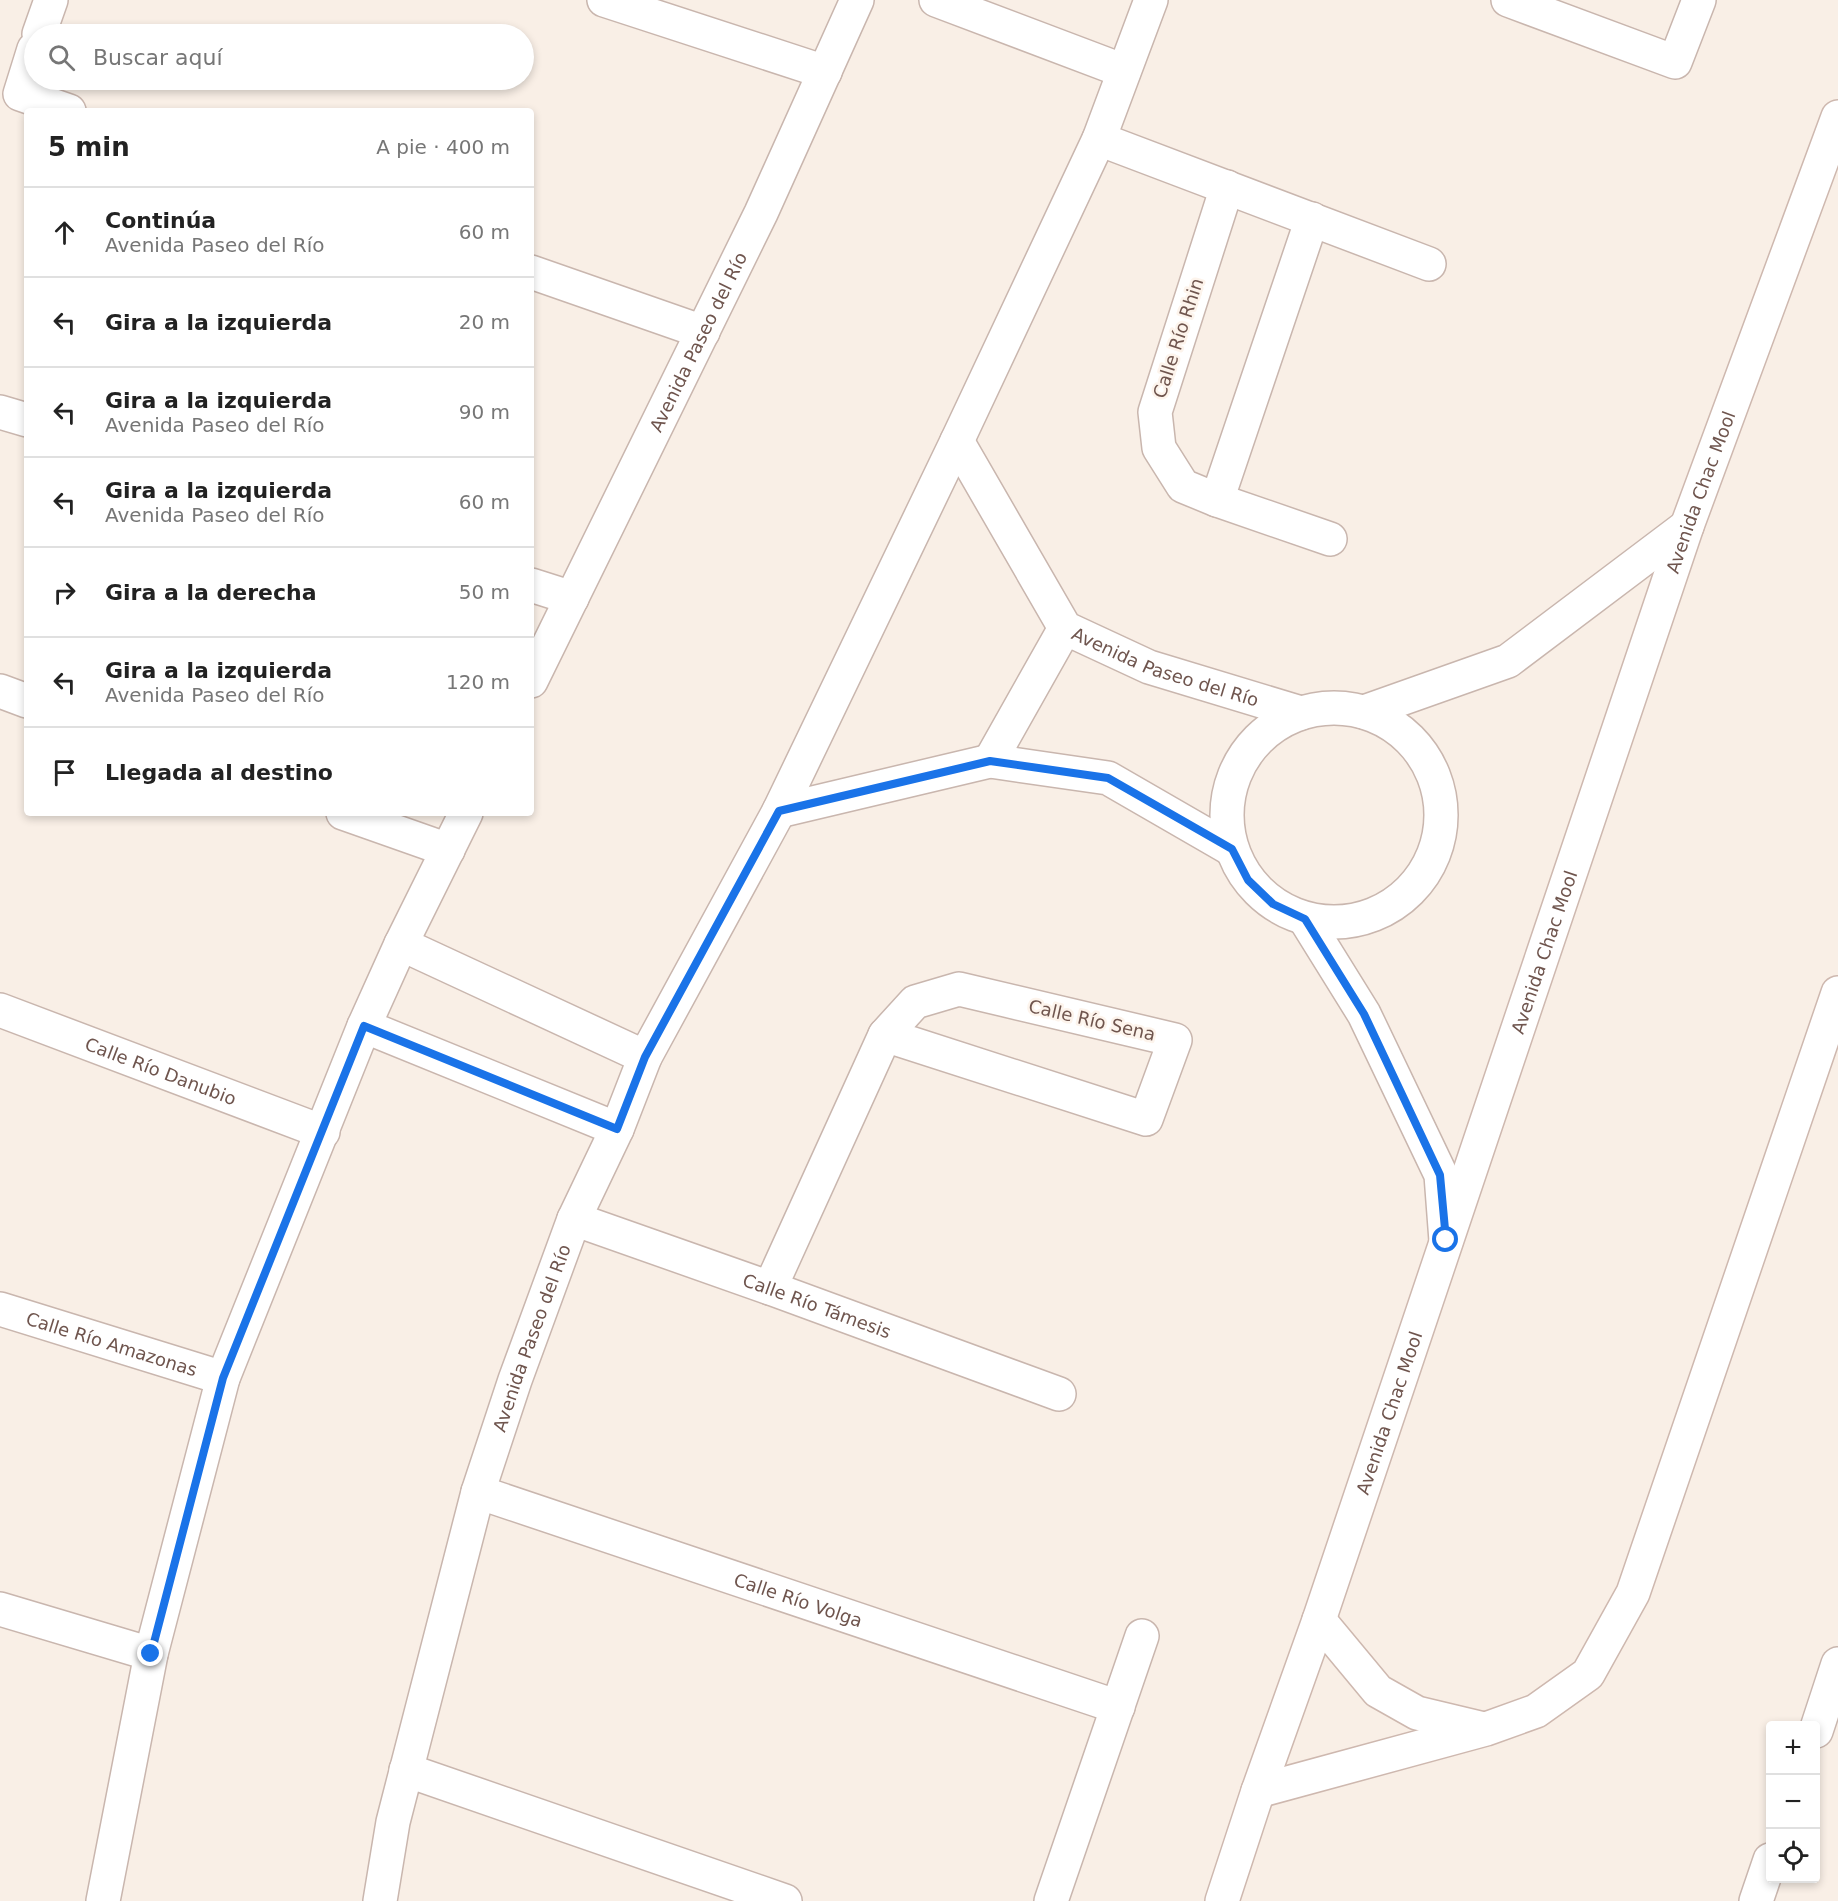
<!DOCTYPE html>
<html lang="es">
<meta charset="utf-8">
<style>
:root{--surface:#fff;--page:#f6f6f6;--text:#222;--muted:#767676;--line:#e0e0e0}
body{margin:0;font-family:"DejaVu Sans",sans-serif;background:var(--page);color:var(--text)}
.controls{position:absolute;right:18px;bottom:18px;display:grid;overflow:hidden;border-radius:6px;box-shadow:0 3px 9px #0003}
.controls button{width:54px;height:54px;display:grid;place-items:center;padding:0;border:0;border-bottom:2px solid var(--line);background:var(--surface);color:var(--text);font:30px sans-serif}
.stop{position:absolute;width:18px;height:18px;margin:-14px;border:4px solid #1a73e8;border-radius:50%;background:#fff}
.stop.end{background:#1a73e8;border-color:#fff;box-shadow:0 2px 6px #0008}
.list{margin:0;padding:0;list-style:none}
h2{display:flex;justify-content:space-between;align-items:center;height:78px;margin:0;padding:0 24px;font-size:26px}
h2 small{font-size:20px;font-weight:400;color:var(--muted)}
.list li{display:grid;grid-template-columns:39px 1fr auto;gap:18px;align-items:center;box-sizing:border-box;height:90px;padding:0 24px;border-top:2px solid var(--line)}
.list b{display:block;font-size:22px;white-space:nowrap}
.list p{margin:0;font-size:20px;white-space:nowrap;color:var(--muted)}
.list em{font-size:20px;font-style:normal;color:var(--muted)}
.icon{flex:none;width:33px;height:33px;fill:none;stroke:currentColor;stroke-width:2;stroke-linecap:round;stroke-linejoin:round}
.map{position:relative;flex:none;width:1838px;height:1901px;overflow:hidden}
.search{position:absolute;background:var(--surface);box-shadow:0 3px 9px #0003;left:24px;top:24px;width:510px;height:66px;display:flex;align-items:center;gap:15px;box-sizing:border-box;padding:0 21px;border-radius:33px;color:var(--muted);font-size:22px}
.panel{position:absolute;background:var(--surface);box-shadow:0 3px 9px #0003;left:24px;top:108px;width:510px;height:708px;border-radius:6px}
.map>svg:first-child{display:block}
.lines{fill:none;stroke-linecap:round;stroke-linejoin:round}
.minor-casing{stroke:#c9b6ae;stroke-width:36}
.tertiary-casing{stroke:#c9b6ae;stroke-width:36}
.secondary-casing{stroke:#ceb8af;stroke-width:36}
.minor{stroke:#fff;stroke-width:33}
.tertiary{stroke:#fff;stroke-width:33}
.secondary{stroke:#fff;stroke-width:33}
.route{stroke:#1a73e8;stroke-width:8}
.labels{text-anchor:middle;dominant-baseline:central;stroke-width:5;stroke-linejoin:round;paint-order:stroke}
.street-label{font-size:18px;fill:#6f554e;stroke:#fdf4ec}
</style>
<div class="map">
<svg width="1838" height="1901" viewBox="0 0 1838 1901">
<rect width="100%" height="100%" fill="#f9efe6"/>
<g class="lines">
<defs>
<g id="minor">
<path d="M604,0L825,72"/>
<path d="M1508,0L1675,62L1699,0"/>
<path d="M39,34L51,0"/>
<path d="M34,49L20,94L69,111"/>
<path d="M1099,139L1429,264"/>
<path d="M1227,187L1155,412L1159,448L1183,486L1217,500L1312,219"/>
<path d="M531,272L703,332"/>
<path d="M0,412L27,420"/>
<path d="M1217,500L1330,539"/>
<path d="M531,585L572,598"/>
<path d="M0,691L27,701"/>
<path d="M343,813L448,850"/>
<path d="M959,989L1175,1040L1146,1119L885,1035L915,1002Z"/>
<path id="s1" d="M0,1010L323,1132"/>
<path id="s2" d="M574,1219L770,1288L1059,1394"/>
<path d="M770,1288L885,1035"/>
<path id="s3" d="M0,1309L223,1378"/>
<path id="s4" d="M478,1492L1118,1707"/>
<path d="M0,1609L151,1654"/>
<path d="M1816,1731L1838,1664"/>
<path d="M406,1770L785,1901"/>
<path d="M1051,1901L1142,1636"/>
<path d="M1756,1901L1770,1860"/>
</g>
<g id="tertiary">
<path d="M936,0L1124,71"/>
<path id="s5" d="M957,441L1065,628L1149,667L1301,713"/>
<path id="s6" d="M531,681L761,213L857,0"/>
<circle cx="1334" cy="815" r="107"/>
<path d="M1364,712L1508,661L1687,526"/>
<path d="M990,761L1065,628"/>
<path d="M779,811L990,761L1108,778L1231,849"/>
<path d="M1305,919L1364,1014L1441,1175L1446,1241"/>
<path d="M401,944L645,1057"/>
<path d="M364,1026L617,1129"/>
<path d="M103,1901L151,1654L223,1378L364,1026L401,944L466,813"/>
<path id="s7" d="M380,1901L393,1822L478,1492L515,1380L574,1219L617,1129L645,1057L779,811L957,441L1099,139L1151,0"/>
</g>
<g id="secondary">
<path d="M1319,1620L1378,1691L1417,1713L1484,1729"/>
<path d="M1258,1791L1486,1729L1536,1711L1588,1674L1633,1593L1838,993"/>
<path id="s8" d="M1222,1901L1258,1791L1319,1620L1687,526L1838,117"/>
</g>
</defs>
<use href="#minor" class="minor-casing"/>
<use href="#tertiary" class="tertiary-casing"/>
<use href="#secondary" class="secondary-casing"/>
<use href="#minor" class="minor"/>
<use href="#tertiary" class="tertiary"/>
<use href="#secondary" class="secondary"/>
</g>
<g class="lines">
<path class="route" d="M151,1654L223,1378L364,1026L617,1129L645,1057L779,811L990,761L1108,778L1232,849L1248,880L1273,904L1305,919L1364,1014L1440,1175L1446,1240"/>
</g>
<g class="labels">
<g class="street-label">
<text transform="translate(1178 338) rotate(-72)">Calle Río Rhin</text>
<text stroke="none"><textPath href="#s6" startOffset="378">Avenida Paseo del Río</textPath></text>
<text stroke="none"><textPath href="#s8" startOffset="1488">Avenida Chac Mool</textPath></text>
<text stroke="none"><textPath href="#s5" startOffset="324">Avenida Paseo del Río</textPath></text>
<text stroke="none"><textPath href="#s8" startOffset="1002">Avenida Chac Mool</textPath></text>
<text transform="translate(1092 1020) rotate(13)">Calle Río Sena</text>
<text stroke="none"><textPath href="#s1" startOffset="172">Calle Río Danubio</textPath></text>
<text stroke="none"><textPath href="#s2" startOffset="258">Calle Río Támesis</textPath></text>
<text stroke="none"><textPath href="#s7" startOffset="584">Avenida Paseo del Río</textPath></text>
<text stroke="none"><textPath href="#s3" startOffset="117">Calle Río Amazonas</textPath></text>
<text stroke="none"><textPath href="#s8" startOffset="516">Avenida Chac Mool</textPath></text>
<text stroke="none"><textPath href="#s4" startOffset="338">Calle Río Volga</textPath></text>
</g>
</g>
</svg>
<div class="controls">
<button>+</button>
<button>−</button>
<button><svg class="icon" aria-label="locate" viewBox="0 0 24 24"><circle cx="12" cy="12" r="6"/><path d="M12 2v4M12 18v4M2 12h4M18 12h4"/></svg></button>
</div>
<div class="stop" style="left:1446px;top:1240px"></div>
<div class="stop end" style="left:151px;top:1654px"></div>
<div class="search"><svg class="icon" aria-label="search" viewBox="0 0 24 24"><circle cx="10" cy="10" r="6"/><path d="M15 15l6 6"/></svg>Buscar aquí</div>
<section class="panel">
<h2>5 min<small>A pie · 400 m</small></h2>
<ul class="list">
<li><svg class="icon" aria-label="ahead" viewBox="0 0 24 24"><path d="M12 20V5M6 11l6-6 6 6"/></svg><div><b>Continúa</b><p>Avenida Paseo del Río</p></div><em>60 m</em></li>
<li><svg class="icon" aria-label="left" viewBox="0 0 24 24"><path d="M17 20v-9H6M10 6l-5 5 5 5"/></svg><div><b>Gira a la izquierda</b></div><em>20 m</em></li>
<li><svg class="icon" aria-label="left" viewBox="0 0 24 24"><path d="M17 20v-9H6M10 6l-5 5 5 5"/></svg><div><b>Gira a la izquierda</b><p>Avenida Paseo del Río</p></div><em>90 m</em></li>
<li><svg class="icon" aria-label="left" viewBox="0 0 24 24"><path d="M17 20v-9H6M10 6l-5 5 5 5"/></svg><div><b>Gira a la izquierda</b><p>Avenida Paseo del Río</p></div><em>60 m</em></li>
<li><svg class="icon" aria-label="right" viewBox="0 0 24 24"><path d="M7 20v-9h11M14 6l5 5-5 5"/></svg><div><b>Gira a la derecha</b></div><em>50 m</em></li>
<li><svg class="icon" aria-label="left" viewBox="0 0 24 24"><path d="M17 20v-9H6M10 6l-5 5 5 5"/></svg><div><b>Gira a la izquierda</b><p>Avenida Paseo del Río</p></div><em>120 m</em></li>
<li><svg class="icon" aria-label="arrive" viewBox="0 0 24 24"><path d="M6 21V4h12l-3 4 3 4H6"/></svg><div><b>Llegada al destino</b></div></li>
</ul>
</section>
</div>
